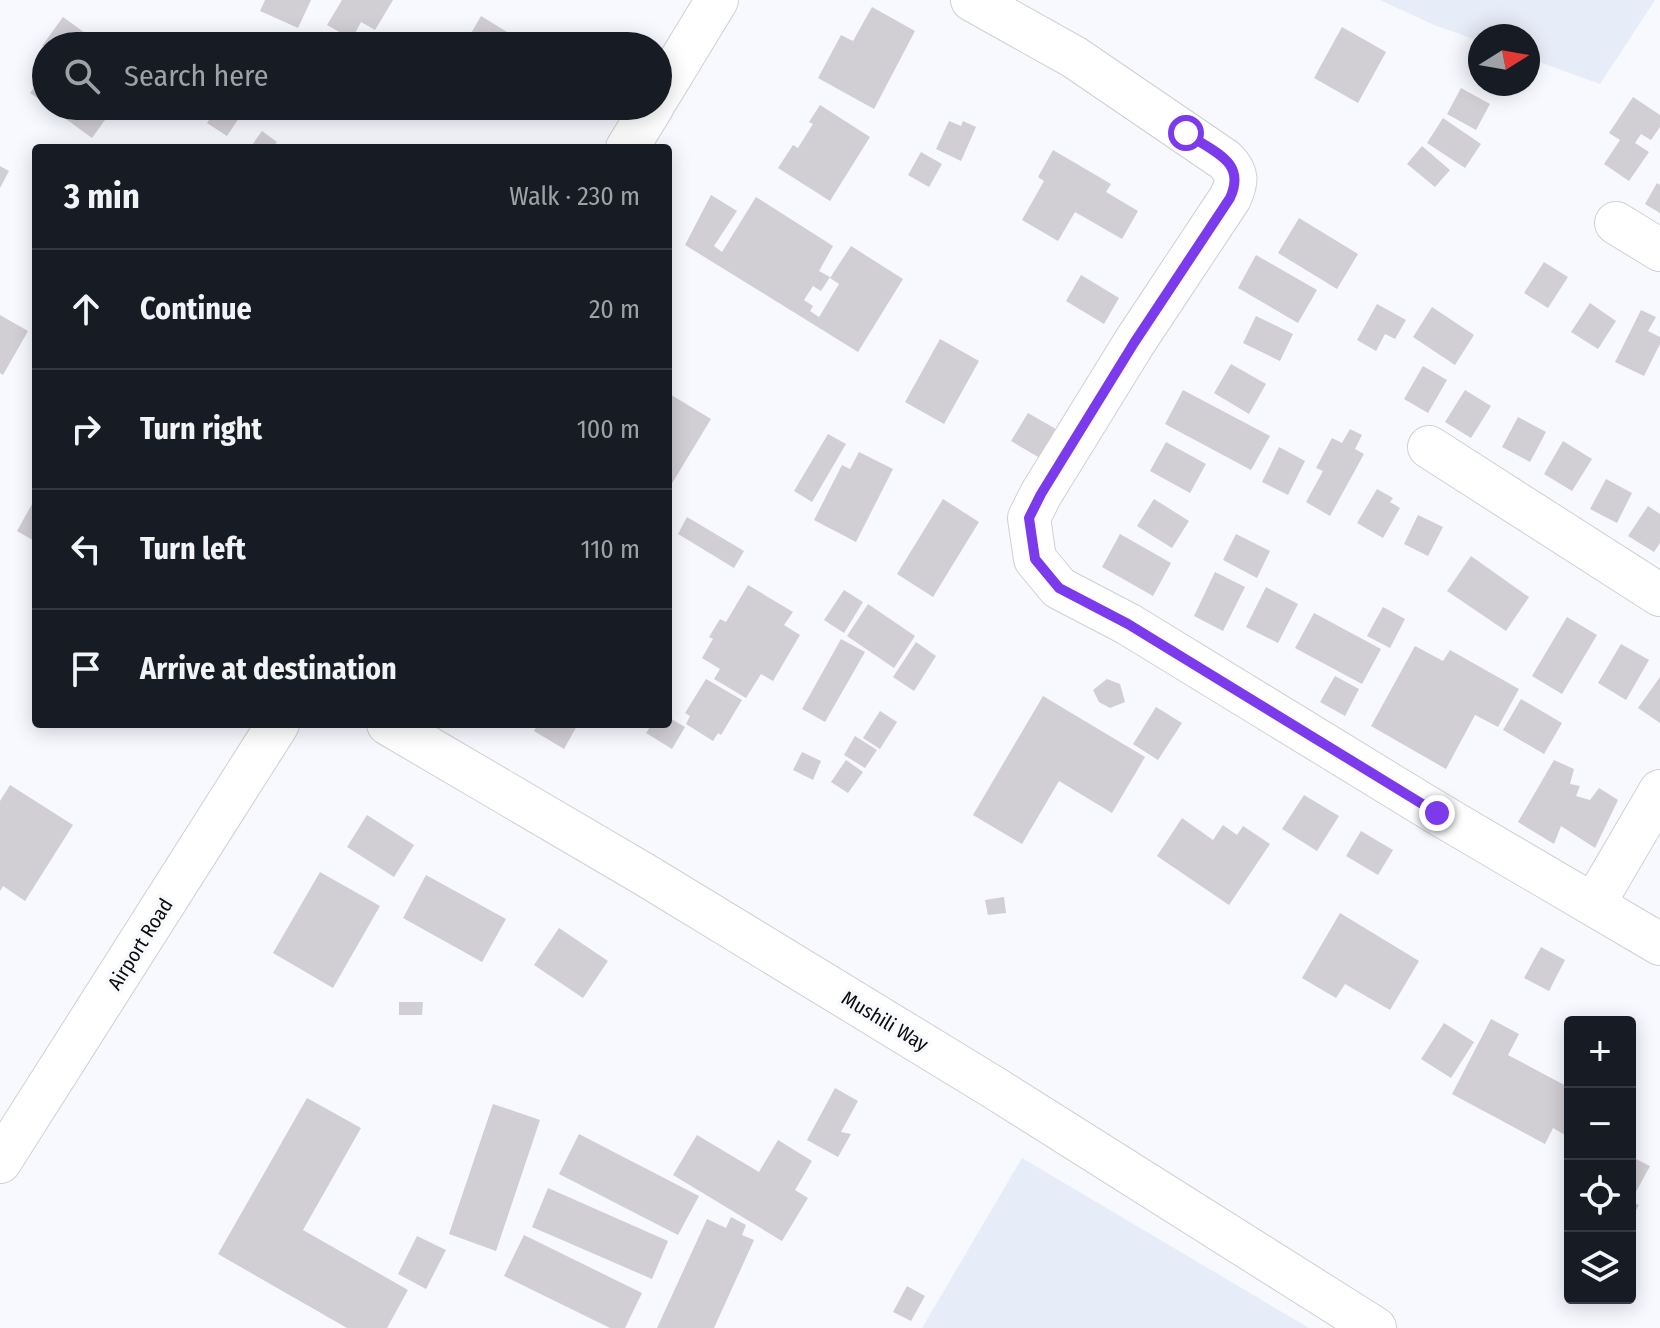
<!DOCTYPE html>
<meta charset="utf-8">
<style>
:root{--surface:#171b24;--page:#20242c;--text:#f1f3f6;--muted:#9ea1a6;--line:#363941}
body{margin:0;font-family:"Fira Sans Condensed",sans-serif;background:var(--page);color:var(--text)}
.controls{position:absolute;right:24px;bottom:24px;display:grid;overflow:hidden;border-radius:8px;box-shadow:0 4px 20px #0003}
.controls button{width:72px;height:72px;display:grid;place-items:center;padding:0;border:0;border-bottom:2px solid var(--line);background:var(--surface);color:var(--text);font:40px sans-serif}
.compass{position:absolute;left:1468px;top:24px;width:72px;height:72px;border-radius:50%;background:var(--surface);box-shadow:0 4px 20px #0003;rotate:79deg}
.stop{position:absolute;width:24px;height:24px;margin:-18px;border:6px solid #7c3aed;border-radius:50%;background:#fff}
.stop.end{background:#7c3aed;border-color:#fff;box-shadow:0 2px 8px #0008}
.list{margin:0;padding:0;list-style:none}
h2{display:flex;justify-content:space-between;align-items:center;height:104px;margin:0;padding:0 32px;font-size:34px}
h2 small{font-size:26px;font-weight:400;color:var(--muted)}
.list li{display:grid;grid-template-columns:52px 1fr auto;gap:24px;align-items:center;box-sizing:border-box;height:120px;padding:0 32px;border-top:2px solid var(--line)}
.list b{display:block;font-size:30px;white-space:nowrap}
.list em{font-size:26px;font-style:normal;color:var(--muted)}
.icon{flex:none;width:44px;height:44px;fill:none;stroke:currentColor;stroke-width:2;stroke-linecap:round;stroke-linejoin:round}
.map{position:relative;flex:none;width:1660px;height:1328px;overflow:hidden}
.search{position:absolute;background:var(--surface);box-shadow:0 4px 20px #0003;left:32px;top:32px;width:640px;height:88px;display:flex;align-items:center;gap:20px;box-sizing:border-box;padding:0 28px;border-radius:44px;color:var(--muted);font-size:30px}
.panel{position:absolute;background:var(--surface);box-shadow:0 4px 20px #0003;left:32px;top:144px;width:640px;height:584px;border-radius:8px}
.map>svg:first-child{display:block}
.built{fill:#e7ecf9}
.building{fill:#d1ced4}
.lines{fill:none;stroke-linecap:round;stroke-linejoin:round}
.minor-casing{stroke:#ced0d6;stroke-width:44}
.minor{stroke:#fff;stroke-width:42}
.route{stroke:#7c3aed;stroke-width:10}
.labels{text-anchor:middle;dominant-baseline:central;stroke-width:7;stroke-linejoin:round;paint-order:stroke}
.street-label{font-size:20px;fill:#0b0c0e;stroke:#f7f9fe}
</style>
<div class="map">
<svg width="1660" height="1328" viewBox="0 0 1660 1328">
<rect width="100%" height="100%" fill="#f7f9fe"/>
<path class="built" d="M1380,0H1655L1600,84L1528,58V36H1480V41L1434,25Z
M1022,1158L1309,1328H922Z"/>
<path class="building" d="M265,0H311L298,28L260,11Z
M342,0H393L375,30L361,22L352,39L327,25Z
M872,7L915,31L874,109L818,78L841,35L853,41Z
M481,16L530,46H472L466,42Z
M63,17L103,46H42Z
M1342,27L1386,52L1358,103L1314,78Z
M46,71V104L30,93Z
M1461,88L1490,104L1476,130L1447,114Z
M1633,97L1660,115V127L1651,140L1641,134L1635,143L1649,152L1629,181L1604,164L1620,140L1609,133Z
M820,105L870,137L830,201L778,168L793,145L798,148L813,124L809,122Z
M48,106H115L92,138Z
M218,106H247L227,136L207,123Z
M485,106H508L502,116Z
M1443,118L1481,144L1465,168L1427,143Z
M949,121L961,126L963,121L976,127L961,161L936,149Z
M262,131L277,142L273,148H250Z
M1422,146L1450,170L1435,187L1407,164Z
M1053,150L1111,184L1106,192L1138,211L1122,239L1075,212L1058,241L1022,220L1044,181L1038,177Z
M921,152L942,164L929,187L908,175Z
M0,166L9,171L0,188Z
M1657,183L1660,185V213L1645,204Z
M711,195L737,211L714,246L722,252L756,197L833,246L819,271L830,277L821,291L813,286L804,300L813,306L810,311L819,317L839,284L830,278L851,246L903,279L858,352L685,245Z
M1299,218L1358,254L1337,289L1278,253Z
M1256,255L1317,290L1298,323L1238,288Z
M1544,262L1568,277L1548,308L1524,293Z
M1081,275L1119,298L1104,324L1066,301Z
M1590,303L1616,321L1598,349L1571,332Z
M1377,304L1406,320L1395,339L1385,334L1376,351L1357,340Z
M1432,307L1474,335L1455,365L1413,337Z
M1641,310L1656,317L1648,331L1660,337V344L1644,376L1615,362Z
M0,315L28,331L3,375L0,373Z
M1256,316L1293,334L1280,361L1243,343Z
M940,339L979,361L944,424L905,402Z
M1231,364L1266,384L1249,414L1214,393Z
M1423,366L1447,380L1428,413L1404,399Z
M1183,390L1270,436L1251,470L1165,424Z
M1465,390L1491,406L1471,438L1445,422Z
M668,393L711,419L668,490Z
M1028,413L1061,432L1045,461L1011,441Z
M1518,417L1546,432L1530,462L1502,447Z
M1350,429L1362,435L1355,449L1364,454L1330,516L1306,502L1323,471L1316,468L1332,438L1342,443Z
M828,434L846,444L812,502L794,491Z
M1563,441L1592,459L1572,491L1544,474Z
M1166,442L1206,464L1190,493L1150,471Z
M1279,447L1305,461L1288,495L1262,482Z
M859,452L893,469L856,542L814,520L842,465L850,469Z
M1606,479L1632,493L1617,523L1590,509Z
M1377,489L1393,498L1390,502L1400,508L1383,538L1357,523Z
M36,497V542L17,531Z
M943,499L979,522L933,597L897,574Z
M1154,499L1189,521L1172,548L1137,526Z
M1648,506L1660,514V543L1654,552L1628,536Z
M1418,515L1443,527L1428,556L1404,544Z
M687,517L744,551L734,568L678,534Z
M1120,534L1171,563L1153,596L1102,567Z
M1236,534L1270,551L1257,578L1223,560Z
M1471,556L1529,597L1506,631L1447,591Z
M1215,572L1245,587L1223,631L1194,616Z
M748,585L793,612L784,625L800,635L773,681L761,674L746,698L714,679L720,669L702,658L713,639L709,637L720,619L726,622Z
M1266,587L1298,604L1278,643L1246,627Z
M844,590L863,602L844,633L824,620Z
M868,604L915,636L894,668L847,636Z
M1383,607L1405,619L1390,648L1367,636Z
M1314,613L1381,649L1362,684L1295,648Z
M1567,617L1597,635L1562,694L1532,676Z
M841,639L865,652L825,722L802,709Z
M916,642L936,656L914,691L893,677Z
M1621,644L1649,660L1626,700L1598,683Z
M1415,646L1443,661L1450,650L1519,689L1498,727L1475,715L1446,769L1371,726Z
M1335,676L1359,689L1345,716L1320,702Z
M1660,677V723L1638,708Z
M706,679L742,700L721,735L718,733L713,741L686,724L690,716L685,713Z
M1107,679L1120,684L1125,702L1110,708L1099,702L1093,690Z
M1043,696L1145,757L1112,813L1059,781L1022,844L973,815Z
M1521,699L1562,723L1544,754L1503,730Z
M1156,707L1182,723L1158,760L1133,744Z
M880,711L897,722L880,749L863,738Z
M668,717L685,727L672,749L646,733L652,724H668Z
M538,724H578L564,749L534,731Z
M855,736L877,750L865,768L844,755Z
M802,752L821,761L813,780L793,770Z
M846,760L863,772L848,793L831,782Z
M1554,760L1574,769L1570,784L1580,786L1576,796L1590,800L1599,788L1618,800L1595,848L1561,826L1554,844L1518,822Z
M10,785L73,825L25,901L3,886L0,891V801Z
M1304,795L1339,816L1317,851L1282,829Z
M367,815L414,845L394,877L347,847Z
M1182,818L1213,840L1223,825L1237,835L1243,826L1270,844L1229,905L1157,856Z
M1361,831L1393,850L1378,875L1346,856Z
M320,872L380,906L333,988L273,953Z
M426,875L506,919L482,962L403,918Z
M1004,897L1006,913L988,915L985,900Z
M1340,913L1419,961L1390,1010L1345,984L1336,998L1302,978Z
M559,928L608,961L583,998L534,965Z
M1541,947L1565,960L1549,991L1524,978Z
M399,1002H423L422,1015H399Z
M1491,1019L1519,1034L1508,1055L1570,1088V1138L1553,1128L1545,1144L1452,1094Z
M1444,1023L1474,1042L1451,1078L1421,1059Z
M835,1088L858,1101L841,1132L851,1134L838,1157L807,1140Z
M307,1098L361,1128L303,1230L408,1290L387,1328H347L218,1254Z
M493,1104L540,1120L496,1251L449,1234Z
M579,1134L699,1196L678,1235L559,1174Z
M697,1135L759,1172L778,1140L812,1161L795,1190L808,1198L782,1241L673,1175Z
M1630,1156L1650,1166L1631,1201L1639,1205L1630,1221Z
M548,1188L668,1241L652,1279L532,1227Z
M731,1217L746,1225L742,1235L754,1240L714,1328H657L707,1219L726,1228Z
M524,1235L642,1293L625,1328H610L504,1276Z
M417,1236L446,1250L426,1289L398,1274Z
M907,1286L925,1296L911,1321L893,1312Z"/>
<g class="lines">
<defs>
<path id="minor" d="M972,0L1074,57L1225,160C1238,173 1238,181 1230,198L1134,343L1041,494L1029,518L1035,559L1059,588L1128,624L1437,813L1660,944
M658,97L717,0
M627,148L653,106
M1616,223L1660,250
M1429,447L1660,595
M388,724L647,876L993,1087L1375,1328
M1594,904L1660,791
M0,1162L278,724"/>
</defs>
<use href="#minor" class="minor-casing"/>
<use href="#minor" class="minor"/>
</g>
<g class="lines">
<path class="route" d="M1186,133C1213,152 1247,161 1230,198L1134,343L1041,494L1029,518L1035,559L1059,588L1128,624L1437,813"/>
</g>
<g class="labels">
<g class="street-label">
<text transform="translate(140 944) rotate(-58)">Airport Road</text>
<text transform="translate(885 1021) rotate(31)">Mushili Way</text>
</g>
</g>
</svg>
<div class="controls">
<button>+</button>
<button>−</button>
<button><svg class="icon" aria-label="locate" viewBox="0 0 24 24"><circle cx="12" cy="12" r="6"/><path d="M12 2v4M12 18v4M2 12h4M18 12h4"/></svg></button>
<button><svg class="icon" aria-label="layers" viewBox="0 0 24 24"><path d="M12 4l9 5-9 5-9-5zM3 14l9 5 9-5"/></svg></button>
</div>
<svg class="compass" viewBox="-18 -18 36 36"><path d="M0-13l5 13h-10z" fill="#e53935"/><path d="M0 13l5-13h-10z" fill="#9ea1a6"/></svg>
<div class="stop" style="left:1186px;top:133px"></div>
<div class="stop end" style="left:1437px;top:813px"></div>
<div class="search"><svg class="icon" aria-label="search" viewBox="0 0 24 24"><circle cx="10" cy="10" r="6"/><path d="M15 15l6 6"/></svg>Search here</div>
<section class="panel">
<h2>3 min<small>Walk · 230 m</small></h2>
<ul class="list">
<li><svg class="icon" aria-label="ahead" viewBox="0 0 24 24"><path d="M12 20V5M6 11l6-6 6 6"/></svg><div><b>Continue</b></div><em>20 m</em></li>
<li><svg class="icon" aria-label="right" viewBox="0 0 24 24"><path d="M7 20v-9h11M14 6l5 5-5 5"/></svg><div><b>Turn right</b></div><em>100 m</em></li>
<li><svg class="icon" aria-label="left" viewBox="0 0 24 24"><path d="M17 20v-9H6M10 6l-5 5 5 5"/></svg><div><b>Turn left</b></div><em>110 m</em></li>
<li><svg class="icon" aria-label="arrive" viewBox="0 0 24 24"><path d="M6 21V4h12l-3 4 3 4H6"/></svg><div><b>Arrive at destination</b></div></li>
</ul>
</section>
</div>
